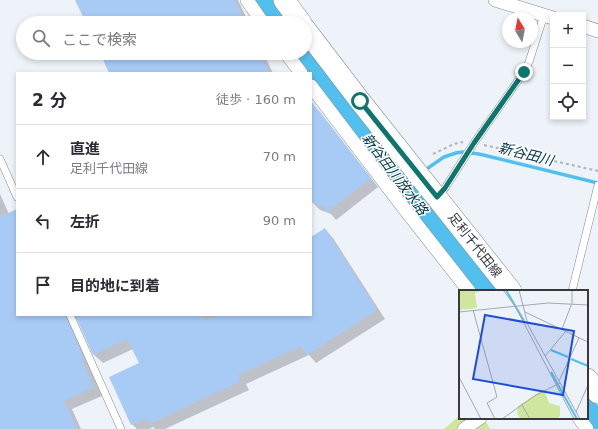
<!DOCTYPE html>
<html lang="ja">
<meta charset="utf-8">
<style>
:root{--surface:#fff;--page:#f7f7f7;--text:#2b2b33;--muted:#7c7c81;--line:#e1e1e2}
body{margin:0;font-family:"DejaVu Sans","Noto Sans JP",sans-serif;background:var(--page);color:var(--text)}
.controls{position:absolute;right:12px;top:12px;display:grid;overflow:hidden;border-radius:0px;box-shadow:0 2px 6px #0003}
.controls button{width:36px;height:36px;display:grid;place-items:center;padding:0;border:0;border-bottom:1px solid var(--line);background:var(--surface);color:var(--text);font:20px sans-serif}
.compass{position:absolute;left:502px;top:12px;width:36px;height:36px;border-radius:50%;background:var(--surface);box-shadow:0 2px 6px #0003;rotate:350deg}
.stop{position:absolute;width:12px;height:12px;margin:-9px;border:3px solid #0f766e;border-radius:50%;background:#fff}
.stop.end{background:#0f766e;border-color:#fff;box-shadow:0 1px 4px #0008}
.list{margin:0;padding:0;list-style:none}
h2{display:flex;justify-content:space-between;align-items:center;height:52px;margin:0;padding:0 16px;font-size:17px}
h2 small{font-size:13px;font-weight:400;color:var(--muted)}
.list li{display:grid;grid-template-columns:26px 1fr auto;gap:12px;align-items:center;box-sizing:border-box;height:64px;padding:0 16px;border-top:1px solid var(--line)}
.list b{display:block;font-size:15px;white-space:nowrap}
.list p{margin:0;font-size:13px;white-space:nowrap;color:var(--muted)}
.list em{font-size:13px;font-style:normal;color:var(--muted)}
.icon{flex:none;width:22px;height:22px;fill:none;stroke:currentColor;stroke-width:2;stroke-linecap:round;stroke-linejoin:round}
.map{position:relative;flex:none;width:598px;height:429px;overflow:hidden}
.search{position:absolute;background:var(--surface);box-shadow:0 2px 6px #0003;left:16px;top:16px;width:296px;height:44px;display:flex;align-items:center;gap:10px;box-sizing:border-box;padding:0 14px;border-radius:22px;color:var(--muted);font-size:15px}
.panel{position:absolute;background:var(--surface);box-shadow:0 2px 6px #0003;left:16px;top:72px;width:296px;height:244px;border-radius:0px}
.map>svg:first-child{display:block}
.green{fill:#cfe69e}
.shadow{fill:#0003}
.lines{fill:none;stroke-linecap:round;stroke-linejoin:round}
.stream{stroke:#52c0ee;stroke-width:3.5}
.river{stroke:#52c0ee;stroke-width:20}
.building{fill:#a8cbf6}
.service-casing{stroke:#878b91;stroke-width:8}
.minor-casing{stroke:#878b91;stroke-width:14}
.primary-casing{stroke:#878b91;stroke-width:22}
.path{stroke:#b1b5bb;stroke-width:2;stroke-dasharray:3 3;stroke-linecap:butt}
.service{stroke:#fff;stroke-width:7}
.minor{stroke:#fff;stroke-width:13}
.primary{stroke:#fff;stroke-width:21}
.route{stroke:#0f766e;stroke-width:5}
.labels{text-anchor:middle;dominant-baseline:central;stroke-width:3;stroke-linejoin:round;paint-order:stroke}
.street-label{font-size:13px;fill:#38393c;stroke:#fff}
.water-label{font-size:14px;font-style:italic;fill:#013447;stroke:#fff}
.inset-river{fill:none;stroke:#52c0ee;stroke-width:2}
.inset-road{fill:none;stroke:#a5a9ae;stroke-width:1}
.view{fill:#1d4ed8;fill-opacity:0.15;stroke:#1d4ed8;stroke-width:2}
.inset-edge{fill:none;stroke:#38393c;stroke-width:2}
</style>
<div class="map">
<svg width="598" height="429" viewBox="0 0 598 429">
<rect width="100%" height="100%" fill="#eef3fa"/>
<path class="green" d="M460,415V418H484L490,429H444Z"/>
<path class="shadow" d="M76,0H238L249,23H87Z
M101,53H263L273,73H111Z
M311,103L320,112L378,187L336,220L331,214L320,210L311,201Z
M0,194L9,214L17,210V315H218V316L220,315H311V238L325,229L333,238L385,319L316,363L309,355L246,384L249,390L165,429H155L153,427L149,429H137L132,424L140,364L133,349L103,363L94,355L78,318L74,321L92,368L90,369L102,396L72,409L81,429H0Z"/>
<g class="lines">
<path class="stream" d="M428,168L444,157L456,153L462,152L479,154L598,183"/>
<path class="river" d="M265,0L281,23
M303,53L430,220L490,291
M587,408L598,422"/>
</g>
<path class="building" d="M75,0H235L245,23H86Z
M100,53H259L269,73H109Z
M311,101L371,178L327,212L324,207L311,202Z
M17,209V315H65L84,359L82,361L94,387L64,401L77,429H0V217Z
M325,228L377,310L307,355L301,346L238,375L241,381L149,424L146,418L131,425L109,377L139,363L127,339L93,355L75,315H202L205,321L218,315H311V237Z"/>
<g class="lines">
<defs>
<path id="service" d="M0,159L17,197
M438,196L445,188L474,143L524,72L529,62L544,15
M572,291L598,185
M70,315L121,429"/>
<path id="minor" d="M247,0L263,23
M495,0L553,18
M583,26L598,31
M286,53L301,73
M311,86L403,207L469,291
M579,418L587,429
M464,429L480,418"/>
<path id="primary" d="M284,0L301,23
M305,29L360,101L511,291
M587,379L598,393"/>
</defs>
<use href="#service" class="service-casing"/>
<use href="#minor" class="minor-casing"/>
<use href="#primary" class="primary-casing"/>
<path class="path" d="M484,145L598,171
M433,154L454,144L463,142"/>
<use href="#service" class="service"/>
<use href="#minor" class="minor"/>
<use href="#primary" class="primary"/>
</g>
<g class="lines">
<path class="route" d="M360,101L437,197L445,188L474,143L524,72"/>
</g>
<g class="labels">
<g class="street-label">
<text transform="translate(475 245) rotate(52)">足利千代田線</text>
</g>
<g class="water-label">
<text transform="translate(526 154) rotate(14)">新谷田川</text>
<text transform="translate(395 174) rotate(53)">新谷田川放水路</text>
</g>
</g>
<g transform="translate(459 290)">
<rect width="129" height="129" fill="#eef3fa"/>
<path d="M0,0H25L16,3L18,18L0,20ZM85,99L90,113L101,116V126L98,129H61L58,123L59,116Z" fill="#cfe69e"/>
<path class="inset-river" d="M47,0L65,31M92,60L109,67M112,69L129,76M92,82L118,129"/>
<path class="inset-road" d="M44,0L56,16L115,129M60,0L69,35L121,129M14,20L38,107L28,113L36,129M0,22L89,13L129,15M66,22L129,52M103,39L113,13V0M86,66L107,41M0,87L22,129M100,91L120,48M63,115L71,129M117,122L129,95M43,129L77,105L101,93"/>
<path class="view" d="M26,25L115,41L104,105L14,89Z"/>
<rect width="129" height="129" class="inset-edge"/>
</g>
</svg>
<div class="controls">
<button>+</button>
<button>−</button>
<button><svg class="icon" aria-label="locate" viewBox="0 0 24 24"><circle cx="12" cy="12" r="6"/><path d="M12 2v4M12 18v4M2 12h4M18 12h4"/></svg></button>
</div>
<svg class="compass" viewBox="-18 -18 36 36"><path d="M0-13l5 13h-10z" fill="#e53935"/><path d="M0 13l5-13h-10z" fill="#7c7c81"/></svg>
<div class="stop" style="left:360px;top:101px"></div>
<div class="stop end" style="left:524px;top:72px"></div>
<div class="search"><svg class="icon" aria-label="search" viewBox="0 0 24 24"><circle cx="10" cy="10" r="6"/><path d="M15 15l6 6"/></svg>ここで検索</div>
<section class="panel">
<h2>2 分<small>徒歩 · 160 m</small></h2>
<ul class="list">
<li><svg class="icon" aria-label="ahead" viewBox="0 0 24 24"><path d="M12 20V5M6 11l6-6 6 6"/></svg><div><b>直進</b><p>足利千代田線</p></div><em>70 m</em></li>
<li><svg class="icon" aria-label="left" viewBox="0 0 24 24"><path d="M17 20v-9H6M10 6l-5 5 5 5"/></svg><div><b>左折</b></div><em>90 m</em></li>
<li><svg class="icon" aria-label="arrive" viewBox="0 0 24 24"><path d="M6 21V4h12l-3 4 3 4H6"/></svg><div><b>目的地に到着</b></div></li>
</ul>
</section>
</div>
